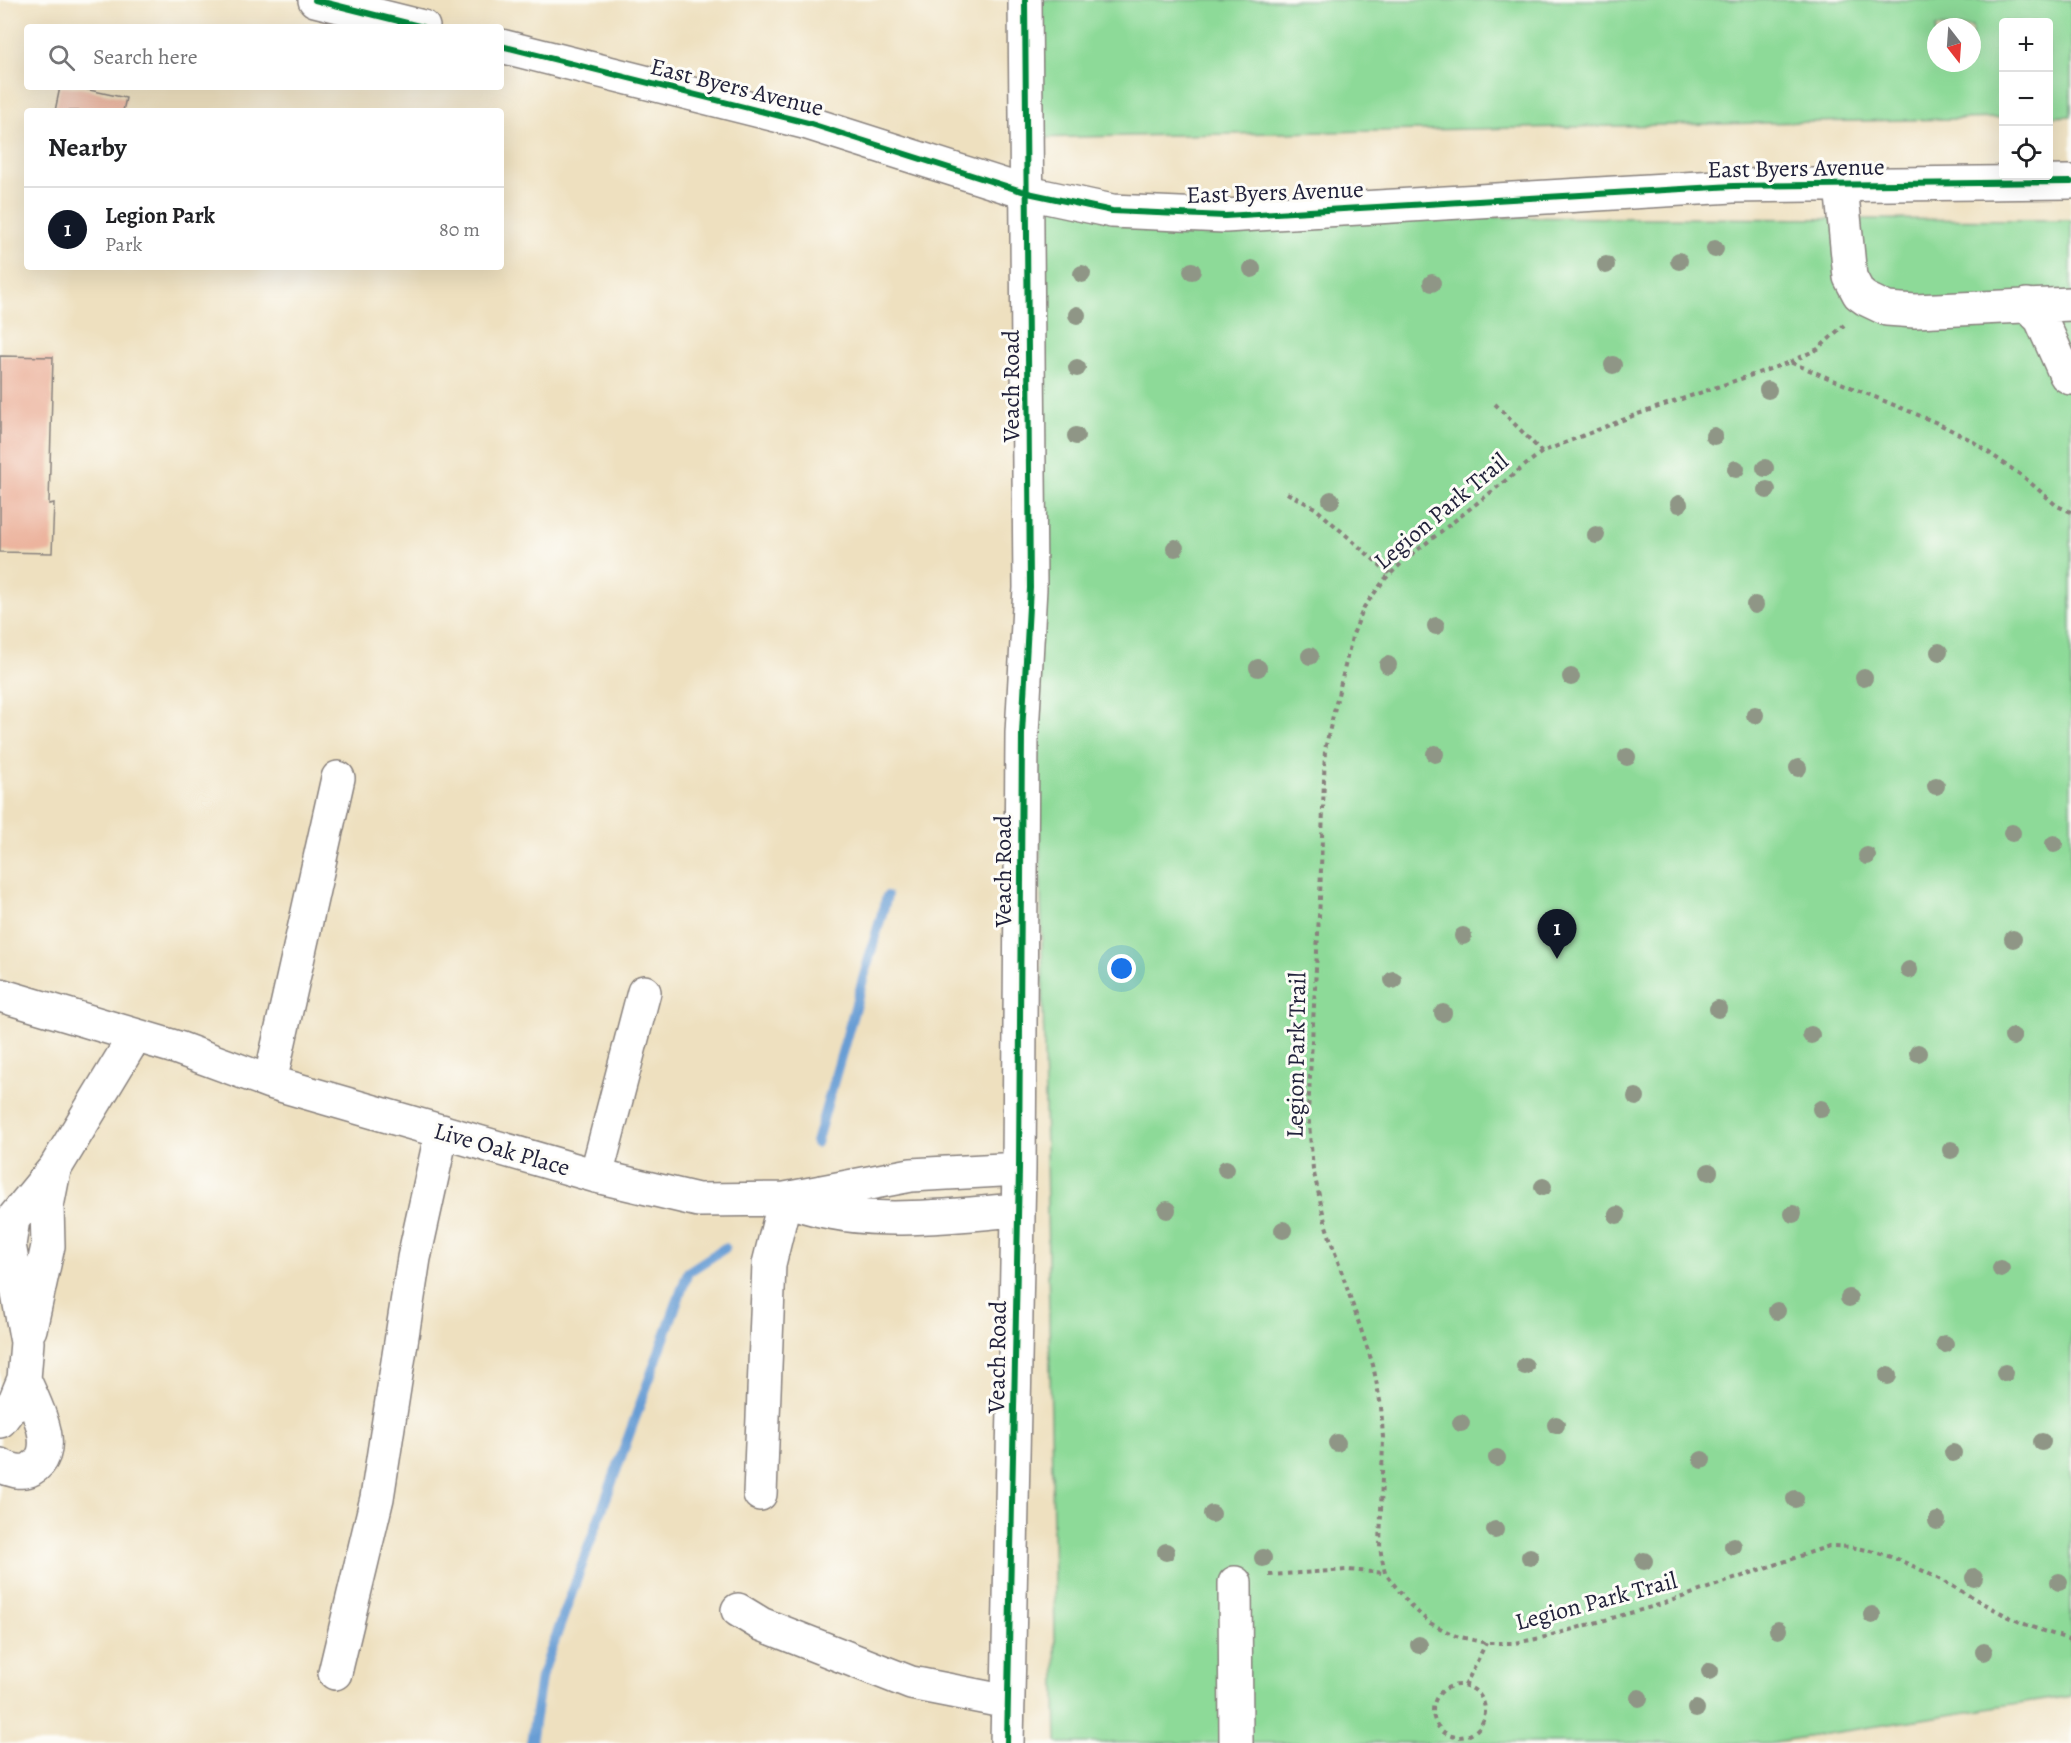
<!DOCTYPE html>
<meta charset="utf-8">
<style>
:root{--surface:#fff;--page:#f6f6f6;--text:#202124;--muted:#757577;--line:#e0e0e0;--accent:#111827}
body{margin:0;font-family:Alegreya,serif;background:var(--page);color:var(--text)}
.controls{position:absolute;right:18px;top:18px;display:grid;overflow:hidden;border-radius:6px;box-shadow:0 6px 24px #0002}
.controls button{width:54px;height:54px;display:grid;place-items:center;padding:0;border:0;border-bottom:2px solid var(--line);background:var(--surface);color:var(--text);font:30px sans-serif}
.compass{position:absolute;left:1927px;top:18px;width:54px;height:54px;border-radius:50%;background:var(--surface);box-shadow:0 6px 24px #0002;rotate:163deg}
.you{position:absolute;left:1122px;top:969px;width:21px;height:21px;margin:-15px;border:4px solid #fff;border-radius:50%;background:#1a73e8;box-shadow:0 0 0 9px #1a73e833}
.badge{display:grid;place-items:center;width:39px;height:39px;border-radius:50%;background:var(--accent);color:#fff;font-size:20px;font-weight:700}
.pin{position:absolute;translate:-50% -50px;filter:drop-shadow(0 2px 3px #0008)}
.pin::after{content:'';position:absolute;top:32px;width:21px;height:18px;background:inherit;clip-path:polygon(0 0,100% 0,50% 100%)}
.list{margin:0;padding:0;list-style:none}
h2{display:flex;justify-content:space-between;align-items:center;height:78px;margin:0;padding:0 24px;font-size:26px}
h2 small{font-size:20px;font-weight:400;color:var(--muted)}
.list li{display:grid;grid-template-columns:39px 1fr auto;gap:18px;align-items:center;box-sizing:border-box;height:84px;padding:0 24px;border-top:2px solid var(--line)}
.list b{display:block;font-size:22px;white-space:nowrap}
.list p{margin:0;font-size:20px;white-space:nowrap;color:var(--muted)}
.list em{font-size:20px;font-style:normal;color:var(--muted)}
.icon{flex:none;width:33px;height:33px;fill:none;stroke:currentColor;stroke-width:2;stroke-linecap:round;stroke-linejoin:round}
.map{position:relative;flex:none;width:2071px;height:1743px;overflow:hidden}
.search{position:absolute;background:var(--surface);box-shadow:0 6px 24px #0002;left:24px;top:24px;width:480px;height:66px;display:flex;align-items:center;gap:15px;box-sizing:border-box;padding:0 21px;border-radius:6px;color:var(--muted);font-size:22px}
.panel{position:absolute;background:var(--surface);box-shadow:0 6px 24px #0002;left:24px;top:108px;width:480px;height:162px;border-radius:6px}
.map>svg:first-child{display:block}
.green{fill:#8dda98;stroke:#587e6a;stroke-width:1.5;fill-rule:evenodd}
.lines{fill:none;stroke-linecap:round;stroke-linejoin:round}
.stream{stroke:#679dd4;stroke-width:10}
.building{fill:#ecb49e}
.minor-casing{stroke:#88817d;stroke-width:36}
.path{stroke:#88817d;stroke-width:4;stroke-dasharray:4.5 4.5;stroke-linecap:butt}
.minor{stroke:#fff;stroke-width:33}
.cycleway-casing{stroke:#fdfcf7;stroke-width:10}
.cycleway{stroke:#00873e;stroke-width:6}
.tree{fill:#8f9686}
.labels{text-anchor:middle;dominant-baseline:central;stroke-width:6;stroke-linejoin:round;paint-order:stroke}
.street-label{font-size:24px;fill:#22223b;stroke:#fdfcf7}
</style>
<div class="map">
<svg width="2071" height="1743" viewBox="0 0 2071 1743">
<rect width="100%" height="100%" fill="#fdfcf7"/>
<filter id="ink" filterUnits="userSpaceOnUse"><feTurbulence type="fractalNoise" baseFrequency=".0167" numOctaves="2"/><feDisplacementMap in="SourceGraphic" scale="12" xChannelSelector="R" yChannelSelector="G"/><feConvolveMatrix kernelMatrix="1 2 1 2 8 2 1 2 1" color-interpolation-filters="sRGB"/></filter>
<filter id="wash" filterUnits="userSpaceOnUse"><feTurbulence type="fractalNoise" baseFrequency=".008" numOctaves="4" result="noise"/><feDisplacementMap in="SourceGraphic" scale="24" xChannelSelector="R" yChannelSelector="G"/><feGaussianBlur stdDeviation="1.35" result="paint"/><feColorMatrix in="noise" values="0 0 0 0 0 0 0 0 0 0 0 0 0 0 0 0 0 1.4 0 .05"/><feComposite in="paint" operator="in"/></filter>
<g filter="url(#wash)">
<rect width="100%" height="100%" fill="#eee0bf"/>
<path class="green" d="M1023,0H2071V116L2049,117L2048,22H2004L2003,118L1028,138ZM1936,27H1972V63H1936Z
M1028,193L1225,216L2071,220V1696L1768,1743H1057Z"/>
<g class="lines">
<path class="stream" d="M816,1143L887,896
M531,1743L541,1678L688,1272L725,1248"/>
</g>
<g id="blocks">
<path class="building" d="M60,87H76L126,98L123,111H55Z
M0,356L53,357L49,504L54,503L52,553L0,552Z"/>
</g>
</g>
<g filter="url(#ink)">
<use href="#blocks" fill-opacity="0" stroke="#88817d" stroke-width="1.5"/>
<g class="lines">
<defs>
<path id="minor" d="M315,0L423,27
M501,46L808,123L1028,193L1112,211L1225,216L1733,186L2071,182
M1841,185L1850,277L1859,294L1866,299L1887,309L1915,311L2071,304
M2027,305L2041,319L2066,375L2071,378
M0,995L178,1048L270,1082L596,1176L698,1200L785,1199L911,1175L1019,1169
M270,1082L338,778
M596,1176L644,992
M30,1329L48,1246L47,1206L54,1170
M0,1421L15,1401L24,1379L27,1342L9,1245L13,1219L55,1168L135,1036
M0,1465C9,1470 22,1474 31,1469C63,1451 33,1402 24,1379
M760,1494L769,1264L785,1199C860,1229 940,1216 1018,1210
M1235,1583L1236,1743
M738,1610L761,1624L911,1683L1008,1702
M335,1673L377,1498L414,1258L442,1131
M1007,1743L1019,1169L1022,733L1030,588L1025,0"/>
</defs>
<use href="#minor" class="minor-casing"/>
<path class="path" d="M1790,362L1818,349L1844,325
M1495,404L1542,452
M1287,493L1315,508L1390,574
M2071,512L2057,506L2025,478L1971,440L1935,422L1790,362L1635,415L1542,452L1406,559L1385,579L1364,607L1352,637L1325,749L1320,898L1308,1112L1313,1169L1326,1226L1373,1365L1381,1406L1383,1438L1380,1548L1385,1573L1410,1605L1430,1623L1456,1636L1486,1643H1515L1541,1638L1662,1604L1829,1546C1903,1545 1962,1598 2027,1625C2041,1631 2057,1635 2071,1640
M1269,1575L1347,1570L1385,1573
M1433 1711a26 26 0 1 1 52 0a26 26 0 1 1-52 0Z
M1465,1686L1486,1643"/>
<use href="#minor" class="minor"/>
<defs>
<path id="cycleway" d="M315,0L423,27
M501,46L808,123L1028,193L1112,211L1225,216L1733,186L2071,182
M1007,1743L1019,1169L1022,733L1030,588L1025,0"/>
</defs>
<use href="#cycleway" class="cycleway-casing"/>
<use href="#cycleway" class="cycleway"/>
</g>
<g class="tree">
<circle cx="1715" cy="249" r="9"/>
<circle cx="1679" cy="261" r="9"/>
<circle cx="1606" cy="265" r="9"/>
<circle cx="1252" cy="269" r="9"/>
<circle cx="1192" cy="271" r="9"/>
<circle cx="1082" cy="274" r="9"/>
<circle cx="1432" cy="283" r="9"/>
<circle cx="1077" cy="315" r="9"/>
<circle cx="1613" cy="365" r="9"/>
<circle cx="1077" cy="368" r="9"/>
<circle cx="1768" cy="390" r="9"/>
<circle cx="1076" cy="436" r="9"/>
<circle cx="1714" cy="436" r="9"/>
<circle cx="1765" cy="468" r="9"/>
<circle cx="1736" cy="469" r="9"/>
<circle cx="1767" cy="490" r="9"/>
<circle cx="1331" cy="500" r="9"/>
<circle cx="1679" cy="504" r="9"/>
<circle cx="1596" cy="535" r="9"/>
<circle cx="1175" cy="548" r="9"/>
<circle cx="1755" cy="605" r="9"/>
<circle cx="1436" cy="626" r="9"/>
<circle cx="1939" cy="652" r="9"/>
<circle cx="1310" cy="656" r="9"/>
<circle cx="1388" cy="665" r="9"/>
<circle cx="1258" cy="668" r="9"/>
<circle cx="1571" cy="677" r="9"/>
<circle cx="1864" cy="678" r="9"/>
<circle cx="1755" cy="715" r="9"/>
<circle cx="1435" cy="754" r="9"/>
<circle cx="1627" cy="757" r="9"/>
<circle cx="1798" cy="768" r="9"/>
<circle cx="1936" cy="786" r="9"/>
<circle cx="2012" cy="833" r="9"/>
<circle cx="2054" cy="844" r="9"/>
<circle cx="1867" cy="856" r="9"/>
<circle cx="1560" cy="923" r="9"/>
<circle cx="1463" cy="936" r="9"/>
<circle cx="2013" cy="939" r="9"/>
<circle cx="1909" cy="970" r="9"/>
<circle cx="1393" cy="980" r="9"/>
<circle cx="1718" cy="1009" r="9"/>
<circle cx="1443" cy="1013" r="9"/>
<circle cx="1811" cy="1035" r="9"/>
<circle cx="2013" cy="1037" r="9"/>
<circle cx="1918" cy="1053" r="9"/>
<circle cx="1636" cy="1097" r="9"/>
<circle cx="1821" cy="1109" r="9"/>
<circle cx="1951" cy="1150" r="9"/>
<circle cx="1226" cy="1169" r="9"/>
<circle cx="1709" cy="1172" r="9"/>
<circle cx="1543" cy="1187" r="9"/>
<circle cx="1167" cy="1210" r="9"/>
<circle cx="1793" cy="1214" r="9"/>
<circle cx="1617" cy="1215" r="9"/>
<circle cx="1283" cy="1230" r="9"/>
<circle cx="2001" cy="1269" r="9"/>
<circle cx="1849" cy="1298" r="9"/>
<circle cx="1777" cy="1311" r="9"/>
<circle cx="1945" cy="1344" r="9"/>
<circle cx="1525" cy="1366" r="9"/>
<circle cx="2005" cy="1373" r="9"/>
<circle cx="1888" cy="1376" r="9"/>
<circle cx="1461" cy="1423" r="9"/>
<circle cx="1556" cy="1425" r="9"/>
<circle cx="2042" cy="1442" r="9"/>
<circle cx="1337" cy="1443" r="9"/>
<circle cx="1953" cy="1453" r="9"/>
<circle cx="1497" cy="1458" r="9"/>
<circle cx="1702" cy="1460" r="9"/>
<circle cx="1795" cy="1499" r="9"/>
<circle cx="1212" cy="1514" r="9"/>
<circle cx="1937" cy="1521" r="9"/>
<circle cx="1495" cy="1530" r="9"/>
<circle cx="1733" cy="1546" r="9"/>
<circle cx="1166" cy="1552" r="9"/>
<circle cx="1530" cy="1557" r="9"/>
<circle cx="1263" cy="1558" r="9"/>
<circle cx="1644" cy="1561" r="9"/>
<circle cx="1974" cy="1578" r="9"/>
<circle cx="2059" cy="1582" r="9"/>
<circle cx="1872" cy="1615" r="9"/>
<circle cx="1778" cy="1630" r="9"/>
<circle cx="1419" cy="1645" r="9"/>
<circle cx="1984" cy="1652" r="9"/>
<circle cx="1710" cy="1671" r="9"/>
<circle cx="1639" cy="1698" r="9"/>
<circle cx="1696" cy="1709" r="9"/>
</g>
</g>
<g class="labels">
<g class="street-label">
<text transform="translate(737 87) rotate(14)">East Byers Avenue</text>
<text transform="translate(1796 168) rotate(-1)">East Byers Avenue</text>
<text transform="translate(1275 192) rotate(-2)">East Byers Avenue</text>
<text transform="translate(1011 386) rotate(-90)">Veach Road</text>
<text transform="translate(1441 511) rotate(-40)">Legion Park Trail</text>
<text transform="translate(1003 871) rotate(-90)">Veach Road</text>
<text transform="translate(1296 1055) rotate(-89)">Legion Park Trail</text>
<text transform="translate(502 1149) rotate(16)">Live Oak Place</text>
<text transform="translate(997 1357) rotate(-89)">Veach Road</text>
<text transform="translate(1596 1601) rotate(-15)">Legion Park Trail</text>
</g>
</g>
</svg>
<div class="controls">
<button>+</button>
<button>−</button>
<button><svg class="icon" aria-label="locate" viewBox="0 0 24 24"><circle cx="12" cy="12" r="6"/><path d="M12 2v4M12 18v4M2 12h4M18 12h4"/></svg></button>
</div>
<svg class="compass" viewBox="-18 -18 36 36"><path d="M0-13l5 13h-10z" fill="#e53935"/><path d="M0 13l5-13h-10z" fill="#757577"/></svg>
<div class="you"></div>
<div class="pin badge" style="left:1557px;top:959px">1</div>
<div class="search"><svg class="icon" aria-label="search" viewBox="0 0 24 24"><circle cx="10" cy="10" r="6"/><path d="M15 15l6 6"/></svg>Search here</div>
<section class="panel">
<h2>Nearby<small></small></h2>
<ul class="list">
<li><span class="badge">1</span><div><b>Legion Park</b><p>Park</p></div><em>80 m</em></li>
</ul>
</section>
</div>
